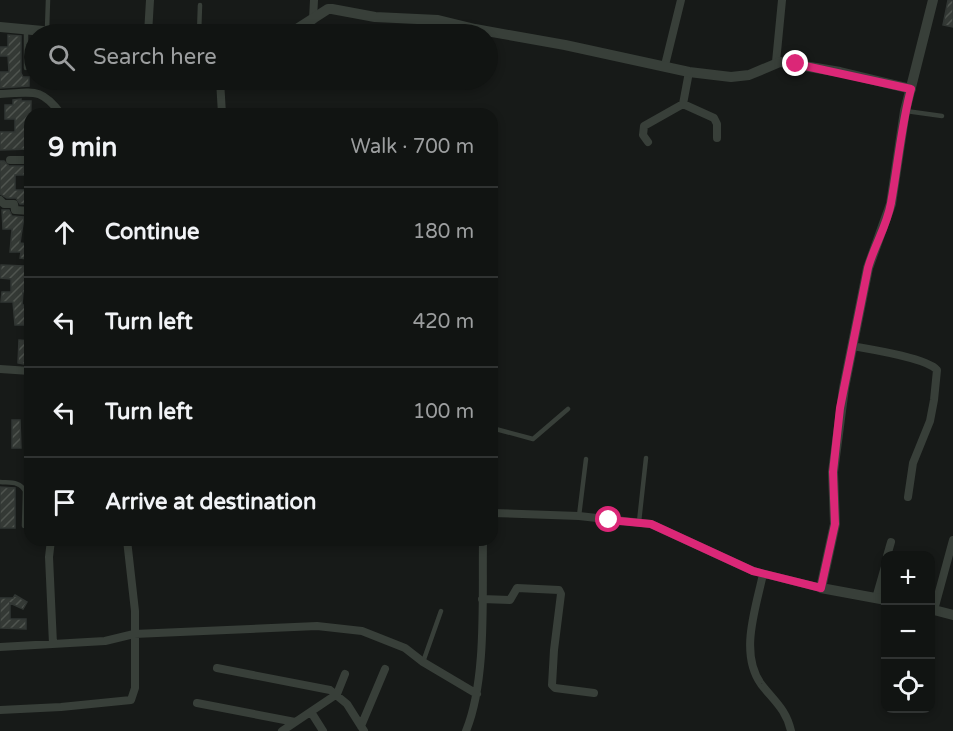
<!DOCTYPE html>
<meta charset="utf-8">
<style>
:root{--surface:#111412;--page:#1e2120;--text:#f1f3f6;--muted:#9c9e9f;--line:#303332}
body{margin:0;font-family:"Varela Round",sans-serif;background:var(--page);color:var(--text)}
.controls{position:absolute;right:18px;bottom:18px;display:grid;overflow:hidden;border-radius:12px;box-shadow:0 3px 9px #0003}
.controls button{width:54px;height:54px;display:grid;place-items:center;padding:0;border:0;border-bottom:2px solid var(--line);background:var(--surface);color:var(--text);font:30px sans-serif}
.stop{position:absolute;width:18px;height:18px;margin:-14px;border:4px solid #db2777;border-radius:50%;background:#fff}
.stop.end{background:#db2777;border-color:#fff;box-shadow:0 2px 6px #0008}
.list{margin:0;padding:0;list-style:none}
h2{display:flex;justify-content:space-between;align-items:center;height:78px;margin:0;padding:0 24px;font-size:26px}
h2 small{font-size:20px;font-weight:400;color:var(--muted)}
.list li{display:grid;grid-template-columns:39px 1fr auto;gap:18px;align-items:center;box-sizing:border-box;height:90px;padding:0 24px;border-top:2px solid var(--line)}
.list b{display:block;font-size:22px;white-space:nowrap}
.list em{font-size:20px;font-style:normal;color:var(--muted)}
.icon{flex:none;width:33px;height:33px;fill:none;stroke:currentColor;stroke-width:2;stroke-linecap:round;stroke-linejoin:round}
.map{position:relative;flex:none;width:953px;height:731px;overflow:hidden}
.search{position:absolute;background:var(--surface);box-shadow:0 3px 9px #0003;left:24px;top:24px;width:474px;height:66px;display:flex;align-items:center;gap:15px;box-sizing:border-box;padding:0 21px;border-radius:33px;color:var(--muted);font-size:22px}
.panel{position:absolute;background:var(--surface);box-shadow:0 3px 9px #0003;left:24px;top:108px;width:474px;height:438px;border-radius:18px}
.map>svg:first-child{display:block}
.building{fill:url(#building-hatch);stroke:#313633;stroke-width:1.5}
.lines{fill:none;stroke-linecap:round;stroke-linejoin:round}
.service{stroke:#383f39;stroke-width:4.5}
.minor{stroke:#383f39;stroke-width:8}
.tertiary{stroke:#383f39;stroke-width:10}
.route{stroke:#db2777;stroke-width:8}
</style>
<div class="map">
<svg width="953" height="731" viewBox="0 0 953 731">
<defs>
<pattern id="building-hatch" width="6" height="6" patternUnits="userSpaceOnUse" patternTransform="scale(1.5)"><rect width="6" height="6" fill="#343935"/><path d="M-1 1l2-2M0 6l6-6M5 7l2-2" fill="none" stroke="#4f544f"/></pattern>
</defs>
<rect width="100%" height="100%" fill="#171a18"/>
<path class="building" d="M948,0H953V27L943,25Z
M8,35L21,36V73L23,77H29V86L0,88V72H9L8,56H0V47H8Z
M21,99V101H31L30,149L0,150V132H15V119H5V105H13V100Z
M0,161H4L9,166H30V175H15V190H26V204H20L16,198H7L0,194Z
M2,210H9L12,216L24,217L20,243L29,244L27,259L20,258L21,252H10L12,229H3Z
M1,265L25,266V275H30V293L23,292L22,305H28L27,325H15L13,302H1L2,292H11V279L0,278Z
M19,340L30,341L29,365L18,363Z
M12,420H20L21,448H12Z
M0,487L15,488V528H0Z
M15,595L27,602L23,609L10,603V619H26V629L0,628V598H13Z"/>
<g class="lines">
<path class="service" d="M47,30L48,0
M26,31V68
M199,34L200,5
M906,111L942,116
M492,428L533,439L568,409
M0,482C10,483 20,481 25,491L24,526
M579,516L586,459
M639,522L646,458
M423,662L441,611"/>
<path class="minor" d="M313,20L314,0
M148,34L150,0
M776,62L782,0
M665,65L681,0
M220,80L222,114
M0,94C32,93 40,86 61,114
M683,104L714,118L717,124V138
M648,142L643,135L644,126L683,104L689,72
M10,160H30
M0,200L4,204H14L15,210L30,211
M852,346C869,349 927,358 937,370L934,400L930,421L913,463L908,497
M0,369L30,371
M492,513L579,516L651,524L753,571L821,588
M51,540L49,557L53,644
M887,556L891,542
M763,574C756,608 739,653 761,684C774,701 786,709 791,731
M876,598L886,563
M482,599L510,600L517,588L559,590L561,594L554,650L552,685L555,688L594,693
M934,610L953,540
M0,647L105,641L134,634L317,626L362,631L405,648L423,662L477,694
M217,668L330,690L347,704L364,731
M197,703L295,722
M0,710L61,707L131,700L135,688V611L127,540
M311,712L323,731
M361,726L385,669
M282,731L337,694L345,674
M466,731C487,680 482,597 483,540"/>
<path class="tertiary" d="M0,27L75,34
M289,34L328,9H332L375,17L438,20L475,29L565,45L689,72L731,77L749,75L780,62L840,72L911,89
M886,600L821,588L835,524L833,472L844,388L868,268L891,204L905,111L933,0
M930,609L953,615"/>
</g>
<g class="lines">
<path class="route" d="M609,520L651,524L753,571L821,588L835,524L833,472L840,408L868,268C874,246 887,226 891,203C898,165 901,126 911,89L796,64"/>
</g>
</svg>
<div class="controls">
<button>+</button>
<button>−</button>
<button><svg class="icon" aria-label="locate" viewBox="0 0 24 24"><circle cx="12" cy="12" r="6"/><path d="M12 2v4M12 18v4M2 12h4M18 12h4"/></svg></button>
</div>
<div class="stop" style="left:609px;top:520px"></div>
<div class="stop end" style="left:796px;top:64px"></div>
<div class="search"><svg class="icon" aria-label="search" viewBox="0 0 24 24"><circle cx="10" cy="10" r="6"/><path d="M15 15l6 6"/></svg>Search here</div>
<section class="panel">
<h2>9 min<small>Walk · 700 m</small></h2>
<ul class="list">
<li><svg class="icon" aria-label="ahead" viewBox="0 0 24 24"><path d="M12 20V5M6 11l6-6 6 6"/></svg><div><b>Continue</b></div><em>180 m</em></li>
<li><svg class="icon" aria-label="left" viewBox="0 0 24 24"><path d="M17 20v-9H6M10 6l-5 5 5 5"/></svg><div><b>Turn left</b></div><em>420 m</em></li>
<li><svg class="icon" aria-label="left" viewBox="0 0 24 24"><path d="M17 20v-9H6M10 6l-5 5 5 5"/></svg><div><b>Turn left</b></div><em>100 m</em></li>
<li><svg class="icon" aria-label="arrive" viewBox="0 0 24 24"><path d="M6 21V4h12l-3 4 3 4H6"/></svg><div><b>Arrive at destination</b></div></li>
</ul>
</section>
</div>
